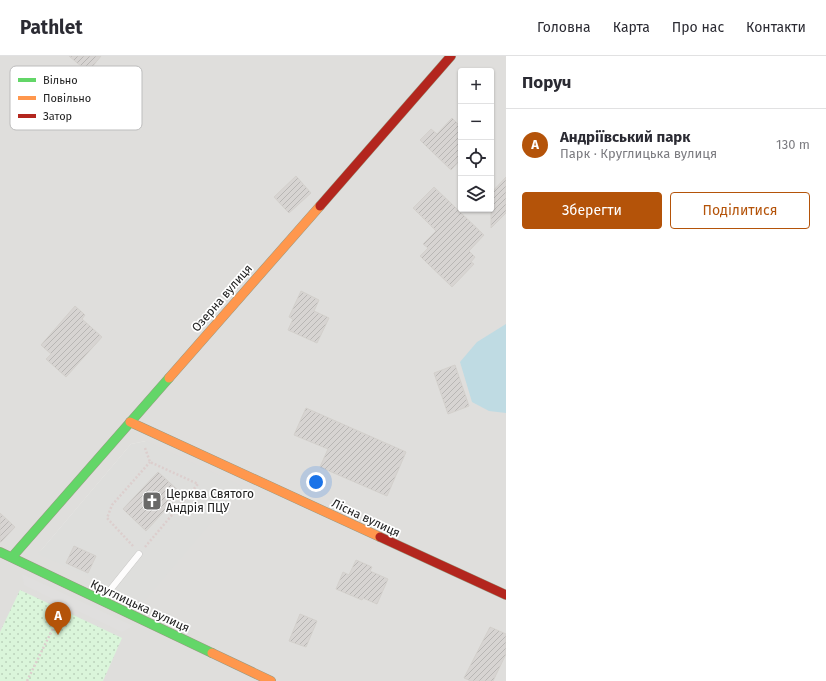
<!DOCTYPE html>
<html lang="uk">
<meta charset="utf-8">
<style>
:root{--surface:#fff;--page:#f2f2f3;--text:#2b2b33;--muted:#7c7c81;--line:#e1e1e2;--accent:#b45309}
body{margin:0;font-family:"Fira Sans",sans-serif;background:var(--page);color:var(--text)}
.controls{position:absolute;right:12px;top:12px;display:grid;overflow:hidden;border-radius:4px;box-shadow:0 1px 3px #0004}
.controls button{width:36px;height:36px;display:grid;place-items:center;padding:0;border:0;border-bottom:1px solid var(--line);background:var(--surface);color:var(--text);font:20px sans-serif}
.you{position:absolute;left:316px;top:426px;width:14px;height:14px;margin:-10px;border:3px solid #fff;border-radius:50%;background:#1a73e8;box-shadow:0 0 0 6px #1a73e833}
.badge{display:grid;place-items:center;width:26px;height:26px;border-radius:50%;background:var(--accent);color:#fff;font-size:13px;font-weight:700}
.pin{position:absolute;translate:-50% -33px;filter:drop-shadow(0 1px 2px #0008)}
.pin::after{content:'';position:absolute;top:21px;width:14px;height:12px;background:inherit;clip-path:polygon(0 0,100% 0,50% 100%)}
.list{margin:0;padding:0;list-style:none}
h2{display:flex;justify-content:space-between;align-items:center;height:52px;margin:0;padding:0 16px;font-size:17px}
h2 small{font-size:13px;font-weight:400;color:var(--muted)}
.list li{display:grid;grid-template-columns:26px 1fr auto;gap:12px;align-items:center;box-sizing:border-box;height:72px;padding:0 16px;border-top:1px solid var(--line)}
.list b{display:block;font-size:15px;white-space:nowrap}
.list p{margin:0;font-size:13px;white-space:nowrap;color:var(--muted)}
.list em{font-size:13px;font-style:normal;color:var(--muted)}
.actions{display:flex;gap:8px;padding:12px 16px}
.actions a{flex:1;padding:9px 0;border:1px solid var(--accent);border-radius:4px;text-align:center;font-size:14px;color:var(--accent)}
.actions .main{background:var(--accent);color:#fff}
.icon{flex:none;width:22px;height:22px;fill:none;stroke:currentColor;stroke-width:2;stroke-linecap:round;stroke-linejoin:round}
.map{position:relative;flex:none;width:506px;height:625px;overflow:hidden}
header{display:flex;align-items:center;gap:24px;box-sizing:border-box;height:56px;padding:0 20px;background:var(--surface);border-bottom:1px solid var(--line)}
header strong{font-size:19px}
nav{display:flex;gap:22px;margin-inline-start:auto;font-size:14px}
main{display:flex}
aside{flex:1;background:var(--surface)}
.map>svg:first-child{display:block}
.residential{fill:#dfdedc;fill-rule:evenodd}
.religious{fill:#dededc}
.park{fill:url(#park-dots)}
.parking{fill:#e0dfde}
.water{fill:#bfdbe3}
.building{fill:url(#building-hatch);stroke:#d3d0cc}
.lines{fill:none;stroke-linecap:round;stroke-linejoin:round}
.lane-casing{stroke:#c9c8c7;stroke-width:7}
.fast-casing{stroke:#999a82;stroke-width:10}
.slow-casing{stroke:#999a82;stroke-width:10}
.jam-casing{stroke:#999a82;stroke-width:10}
.path{stroke:#dccecd;stroke-width:2.5;stroke-dasharray:2 2;stroke-linecap:butt}
.lane{stroke:#fdfcfc;stroke-width:6}
.fast{stroke:#63d668;stroke-width:9}
.slow{stroke:#ff974d;stroke-width:9}
.jam{stroke:#b3261e;stroke-width:9}
.labels{text-anchor:middle;dominant-baseline:central;stroke-width:3.5;stroke-linejoin:round;paint-order:stroke}
.street-label{font-size:12px;fill:#222;stroke:#fff}
.poi-label{font-size:12px;fill:#222;stroke:#fff;text-anchor:start}
.key{fill:#fff;stroke:#bdbdbd;stroke-width:1}
.key-label{font-size:11px;fill:#222}
</style>
<header>
<strong>Pathlet</strong>
<nav><a>Головна</a><a>Карта</a><a>Про нас</a><a>Контакти</a></nav>
</header>
<main>
<div class="map">
<svg width="506" height="625" viewBox="0 0 506 625">
<defs>
<pattern id="park-dots" width="8" height="8" patternUnits="userSpaceOnUse"><rect width="8" height="8" fill="#daf5da"/><path d="M2 2h.1M6 6h.1" fill="none" stroke="#bbd2bb" stroke-width="1.8" stroke-linecap="round"/></pattern>
<pattern id="building-hatch" width="6" height="6" patternUnits="userSpaceOnUse"><rect width="6" height="6" fill="#d7d4d2"/><path d="M-1 1l2-2M0 6l6-6M5 7l2-2" fill="none" stroke="#b8b6b4"/></pattern>
</defs>
<rect width="100%" height="100%" fill="#f0eeeb"/>
<path class="residential" d="M0,0H506V625H0ZM461,15H491V153H461ZM146,385L38,498L131,388Z"/>
<path class="religious" d="M146,385L242,430L143,546L38,498L131,388Z"/>
<path class="park" d="M20,534L122,582L103,625H0V576Z"/>
<path class="parking" d="M22,518L133,570L122,576L24,529Z"/>
<path class="water" d="M506,268V357L489,355L472,346L460,306L477,286Z"/>
<path class="building" d="M69,0H101L88,16Z
M452,62L461,71V103L451,114L420,84L431,73L437,78Z
M296,120L311,137L289,157L274,141Z
M506,121V157L491,172V137Z
M434,131L484,179L469,195L475,201L471,206L474,208L452,231L420,200L428,192L423,188L436,175L413,152Z
M301,235L319,244L314,255L329,262L317,287L288,274L293,263L289,261Z
M75,250L85,259L82,263L102,281L66,321L46,303L51,298L41,289Z
M455,309L469,350L448,358L434,317Z
M306,352L406,396L387,440L320,411L328,393L294,379Z
M158,416L181,437L146,475L123,453Z
M0,457L15,471L1,486H0Z
M74,490L96,500L88,517L66,507Z
M356,504L372,511L370,515L388,523L377,548L363,542L362,544L336,533L343,516L349,519Z
M300,558L317,565L306,591L289,585Z
M490,571L506,578V598L493,625H471L464,622Z"/>
<g class="lines">
<defs>
<path id="lane" d="M102,544L139,498"/>
<path id="fast" d="M0,496L212,597
M12,501L169,322"/>
<path id="slow" d="M169,322L320,150
M130,366L380,481
M212,597L271,625"/>
<path id="jam" d="M320,150L451,0
M380,481L506,539"/>
</defs>
<use href="#lane" class="lane-casing"/>
<use href="#fast" class="fast-casing"/>
<use href="#slow" class="slow-casing"/>
<use href="#jam" class="jam-casing"/>
<path class="path" d="M145,392L150,406L198,428L145,491
M133,490L107,462L112,449L150,406
M27,625L66,546"/>
<use href="#lane" class="lane"/>
<use href="#fast" class="fast"/>
<use href="#slow" class="slow"/>
<use href="#jam" class="jam"/>
</g>
<defs>
<symbol id="church-square" viewBox="-11 -11 22 22"><rect x="-9" y="-9" width="18" height="18" rx="4" fill="#6a6968" stroke="#fff"/><path d="M-1.2-6h2.4v3.5h3.3v2.4h-3.3V6h-2.4V-.1h-3.3v-2.4h3.3Z" fill="#fff"/></symbol>
</defs>
<g fill-rule="evenodd">
<use href="#church-square" x="141" y="434" width="22" height="22"/>
</g>
<g class="labels">
<g class="street-label">
<text transform="translate(222 242) rotate(-49)">Озерна вулиця</text>
<text transform="translate(366 462) rotate(25)">Лісна вулиця</text>
<text transform="translate(140 550) rotate(25)">Круглицька вулиця</text>
</g>
<g class="poi-label">
<text x="166" y="438">Церква Святого<tspan x="166" dy="14">Андрія ПЦУ</tspan></text>
</g>
</g>
<rect x="10" y="10" width="132" height="64" rx="6" class="key"/>
<rect x="18" y="22" width="18" height="4" fill="#63d668"/>
<rect x="18" y="40" width="18" height="4" fill="#ff974d"/>
<rect x="18" y="58" width="18" height="4" fill="#b3261e"/>
<g class="key-label">
<text x="43" y="28">Вільно</text>
<text x="43" y="46">Повільно</text>
<text x="43" y="64">Затор</text>
</g>
</svg>
<div class="controls">
<button>+</button>
<button>−</button>
<button><svg class="icon" aria-label="locate" viewBox="0 0 24 24"><circle cx="12" cy="12" r="6"/><path d="M12 2v4M12 18v4M2 12h4M18 12h4"/></svg></button>
<button><svg class="icon" aria-label="layers" viewBox="0 0 24 24"><path d="M12 4l9 5-9 5-9-5zM3 14l9 5 9-5"/></svg></button>
</div>
<div class="you"></div>
<div class="pin badge" style="left:58px;top:579px">A</div>
</div>
<aside>
<h2>Поруч<small></small></h2>
<ul class="list">
<li><span class="badge">A</span><div><b>Андріївський парк</b><p>Парк · Круглицька вулиця</p></div><em>130 m</em></li>
</ul>
<div class="actions"><a class="main">Зберегти</a><a>Поділитися</a></div>
</aside>
</main>
